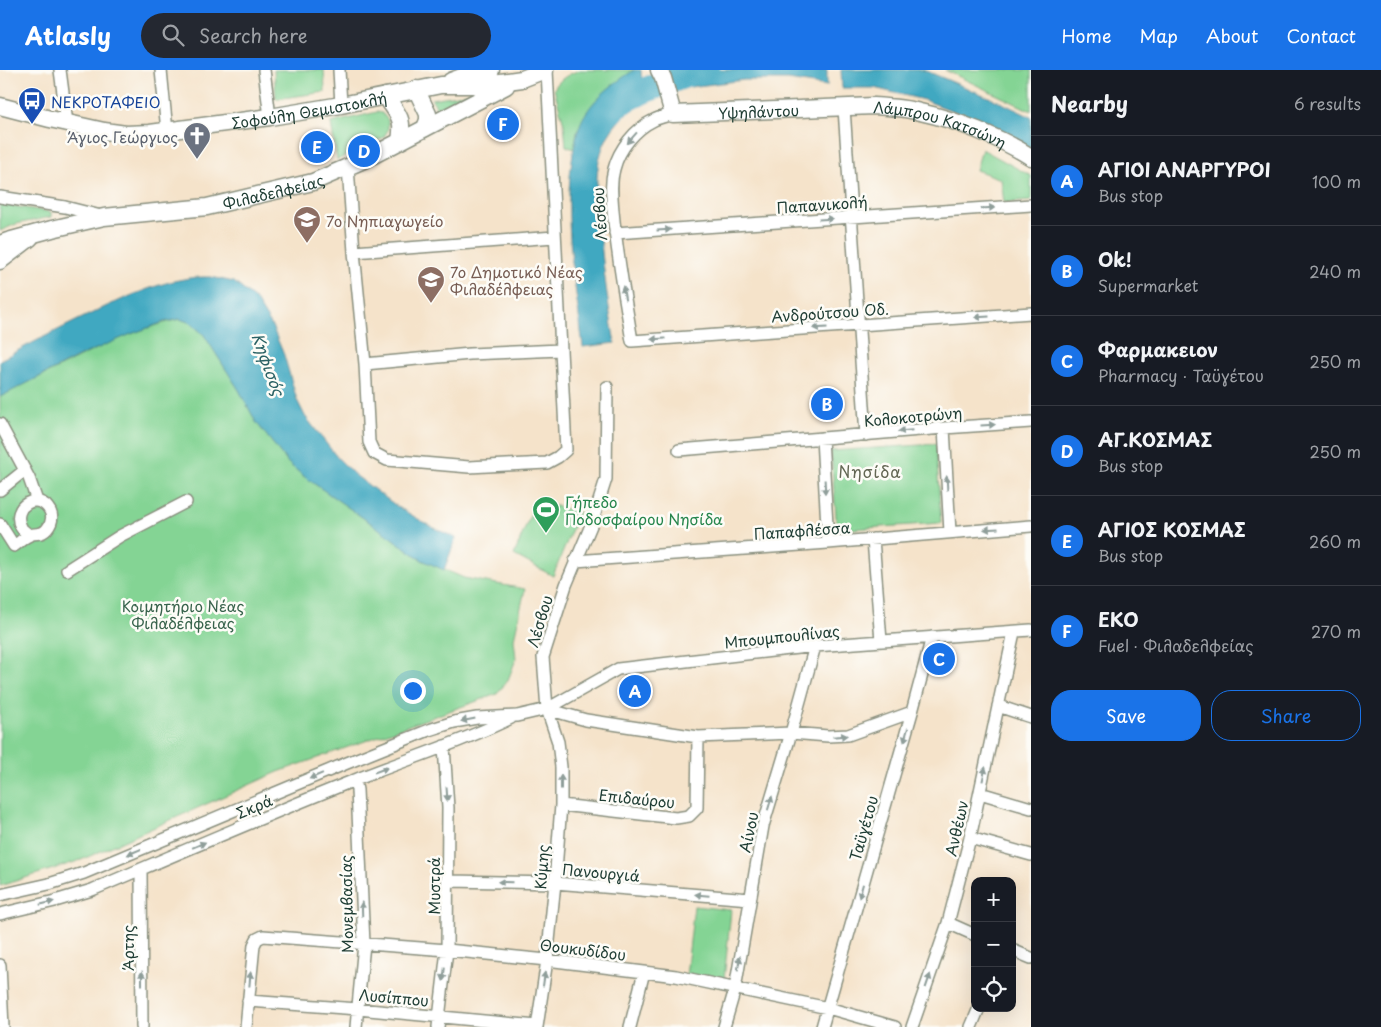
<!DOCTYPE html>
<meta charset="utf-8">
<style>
:root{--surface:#171b24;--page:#242831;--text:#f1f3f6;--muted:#9ea1a6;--line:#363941;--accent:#1a73e8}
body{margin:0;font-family:"Playpen Sans",sans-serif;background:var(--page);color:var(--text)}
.controls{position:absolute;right:15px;bottom:15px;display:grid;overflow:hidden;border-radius:10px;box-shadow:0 5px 20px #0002}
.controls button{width:45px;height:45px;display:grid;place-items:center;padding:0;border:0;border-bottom:1px solid var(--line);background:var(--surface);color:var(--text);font:25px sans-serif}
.you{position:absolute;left:412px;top:620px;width:18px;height:18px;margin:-12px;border:4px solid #fff;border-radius:50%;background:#1a73e8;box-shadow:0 0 0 8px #1a73e833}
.badge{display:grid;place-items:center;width:32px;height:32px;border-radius:50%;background:var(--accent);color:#fff;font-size:16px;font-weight:700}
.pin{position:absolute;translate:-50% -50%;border:2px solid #fff;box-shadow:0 1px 5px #0006}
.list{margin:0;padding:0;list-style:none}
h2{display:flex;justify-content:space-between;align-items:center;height:65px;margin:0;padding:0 20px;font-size:21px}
h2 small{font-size:16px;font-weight:400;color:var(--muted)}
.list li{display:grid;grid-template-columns:32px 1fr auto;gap:15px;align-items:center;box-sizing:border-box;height:90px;padding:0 20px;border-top:1px solid var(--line)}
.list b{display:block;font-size:19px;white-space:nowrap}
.list p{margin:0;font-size:16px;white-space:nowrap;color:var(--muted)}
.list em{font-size:16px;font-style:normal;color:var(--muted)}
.actions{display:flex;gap:10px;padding:15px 20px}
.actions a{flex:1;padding:11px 0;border:1px solid var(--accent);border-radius:20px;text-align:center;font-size:18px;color:var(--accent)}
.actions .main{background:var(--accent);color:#fff}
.icon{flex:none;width:28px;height:28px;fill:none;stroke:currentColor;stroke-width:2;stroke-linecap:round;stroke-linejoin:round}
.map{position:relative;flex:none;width:1031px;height:957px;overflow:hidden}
header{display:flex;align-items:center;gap:30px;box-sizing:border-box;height:70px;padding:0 25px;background:var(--accent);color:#fff}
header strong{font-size:24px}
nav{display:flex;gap:28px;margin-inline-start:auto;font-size:18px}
.search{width:350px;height:45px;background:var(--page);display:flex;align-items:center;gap:12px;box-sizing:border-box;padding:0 18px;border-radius:28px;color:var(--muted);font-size:19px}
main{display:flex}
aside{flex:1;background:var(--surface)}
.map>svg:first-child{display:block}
.green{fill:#84d494;stroke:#528864}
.water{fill:#41a8c1;stroke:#30727a}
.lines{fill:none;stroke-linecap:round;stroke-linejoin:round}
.river{stroke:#41a8c1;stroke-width:26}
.street-casing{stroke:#8a907f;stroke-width:14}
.secondary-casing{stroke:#8a907f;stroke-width:19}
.street{stroke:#fff;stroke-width:11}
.secondary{stroke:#fff;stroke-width:16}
.oneway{fill:#8f9e9a}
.labels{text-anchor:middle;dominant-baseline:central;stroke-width:5;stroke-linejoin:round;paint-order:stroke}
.transit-label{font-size:15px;fill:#164399;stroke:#fdfcf7;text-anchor:start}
.street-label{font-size:15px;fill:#1f3d34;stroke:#fdfcf7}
.worship-label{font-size:15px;fill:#5b616d;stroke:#fdfcf7;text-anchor:end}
.education-label{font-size:15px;fill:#785e54;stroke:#fdfcf7;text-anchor:start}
.leisure-label{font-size:15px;fill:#27864d;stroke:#fdfcf7;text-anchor:start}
.park-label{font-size:15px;fill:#38634c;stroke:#fdfcf7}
.water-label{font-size:16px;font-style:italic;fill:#2b6265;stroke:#fdfcf7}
.neighbourhood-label{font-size:16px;letter-spacing:1px;fill:#636754;stroke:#fdfcf7}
</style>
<header>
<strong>Atlasly</strong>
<div class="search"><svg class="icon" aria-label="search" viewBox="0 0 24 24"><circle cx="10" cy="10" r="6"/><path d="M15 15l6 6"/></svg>Search here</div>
<nav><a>Home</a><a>Map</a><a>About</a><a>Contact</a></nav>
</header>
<main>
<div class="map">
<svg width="1031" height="957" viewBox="0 0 1031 957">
<rect width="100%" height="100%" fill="#fdfcf7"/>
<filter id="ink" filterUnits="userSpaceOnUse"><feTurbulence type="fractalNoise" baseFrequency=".02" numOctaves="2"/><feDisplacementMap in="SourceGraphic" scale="10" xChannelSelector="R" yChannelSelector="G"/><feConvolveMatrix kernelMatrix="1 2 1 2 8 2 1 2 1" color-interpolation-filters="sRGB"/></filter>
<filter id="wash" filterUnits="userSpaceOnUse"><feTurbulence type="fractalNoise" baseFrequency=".0096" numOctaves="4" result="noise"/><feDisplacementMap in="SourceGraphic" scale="20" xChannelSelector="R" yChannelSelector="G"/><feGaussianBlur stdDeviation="1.12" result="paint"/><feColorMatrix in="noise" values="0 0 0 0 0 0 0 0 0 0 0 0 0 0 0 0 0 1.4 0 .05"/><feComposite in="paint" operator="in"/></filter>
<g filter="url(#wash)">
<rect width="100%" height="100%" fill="#f5e3ca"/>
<path class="green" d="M274,0H324L325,22L276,29Z
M580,0H634L616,13L577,61L574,79L566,76L564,54L554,19C560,8 569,4 580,0Z
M945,0H1031V41Z
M476,22L436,44C436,38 436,34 431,29Z
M377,42L382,43L388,50V60L383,68L337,90L331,53Z
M982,79L1031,106V131L1004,133L1001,109L976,100Z
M0,134L51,142V147L16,154L0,161Z
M180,249L191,253L204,265L239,320L256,352L289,394L306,408L382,461L422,490L464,508L525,519L514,569L516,589L508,610L497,624L278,702L81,790L0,816V327C17,318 35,309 52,301C93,280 135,259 180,249Z
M936,374L941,453L837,460L831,381Z
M536,431L579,442L553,506L514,485Z
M694,836L731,840L724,910L686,906Z"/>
<path class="water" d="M634,0H641L643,30C624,44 608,59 601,83C594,107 597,134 600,159C603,198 608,235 615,273L583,277C575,212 562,147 573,83C576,69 578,55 586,43C598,24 616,12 634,0Z
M687,0H827V16L788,10H744L690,17Z
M841,0H922L929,2L998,31L1031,47V79L998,61L956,42L924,30L874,18H842Z
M211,207L234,212L255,229L272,256L284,285L297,330L305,346L337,387L355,405L398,437L430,456L456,468L444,500L422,490L382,461L306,408L289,394L256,352L239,320L204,265L191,253L180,249L164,252L131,264L82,285L0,327V290C35,271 71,253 107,236C130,226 158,213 184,209C192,207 202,207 211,207Z"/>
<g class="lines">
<path class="river" d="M613,40L617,34L643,21L691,3L706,0"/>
</g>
</g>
<g filter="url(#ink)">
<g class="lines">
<defs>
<path id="street" d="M60,0L67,53
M161,0L167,61
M264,0L270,47
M339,0L341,35
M844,38L866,365
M673,44C667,46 660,47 654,50C635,59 619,79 614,99C610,113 612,127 613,141C617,185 625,228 632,271L1031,243
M348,97L354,182L365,294L369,372L374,383L387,390L469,397L547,393L558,387L566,380L547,0
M0,127L65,137L101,146
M615,163L1031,135
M354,182L554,167
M365,294L470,284L561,280
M0,354L29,408L37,431
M944,358L950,462
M822,368L828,473
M679,380L944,358L1031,352
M0,420L25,400
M0,454L14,476C19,473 24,467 30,465C37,462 41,466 47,459C52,453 53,447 50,441C39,420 10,436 21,457C22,460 27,463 29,465
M873,469L881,571
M575,491L828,473L1031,456
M67,500L120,466L186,432
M998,636L1031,647
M547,639L586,650L698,667L791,663L828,666L848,665L912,642
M355,710L357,720L364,874L356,957
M980,723L1031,738
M561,735L676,748L689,746L697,738L698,667
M970,768L1031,785
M141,799L142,957
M449,811L555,813L750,829
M0,825L49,814L84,803L347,693L429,660L454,652L477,648L517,646L547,639L618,599L815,576L1031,560
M0,844L55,831L92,820C179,783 267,745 355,710C407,689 461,673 511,648
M948,853L975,865
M1012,880L1031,888
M0,895L3,957
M248,931L358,939L537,956
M246,957L254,875L257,869L263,866L447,880L547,890L644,902L676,906L828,938L895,957
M438,957L447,880L448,738L444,676
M537,957L547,890L555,813L561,735V697L558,672L547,639L543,587L566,515L592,453L606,409L607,317
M630,957L644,902
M724,957L735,919L763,756L791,663L815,576
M822,957L912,642L932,567
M912,957L948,853L970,768L1014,562
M971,957L979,938"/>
<g id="secondary">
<path id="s1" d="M659,0L663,8L673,44L874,36C890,37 905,38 920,42C957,50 999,67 1031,87"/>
<path d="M451,11L475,2L491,0"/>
<path d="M416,19L428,44V50L425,58"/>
<path d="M386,26C398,46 404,46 400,71"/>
<path id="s2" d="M0,36L50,49L104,61L126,64L150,63L270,47L341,35L441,15H479L522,9L545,0"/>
<path id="s3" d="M0,174L8,171L52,159L104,147L207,137L313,112L366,89L506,16"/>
<path d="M0,191L30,168"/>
</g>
</defs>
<use href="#street" class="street-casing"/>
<use href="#secondary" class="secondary-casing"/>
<use href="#street" class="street"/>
<use href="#secondary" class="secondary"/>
</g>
<defs><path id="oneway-solid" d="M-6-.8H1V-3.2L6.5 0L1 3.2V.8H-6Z" transform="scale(1.25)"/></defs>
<g class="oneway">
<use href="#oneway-solid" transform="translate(632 68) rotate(131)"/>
<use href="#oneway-solid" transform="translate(988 138) rotate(-4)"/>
<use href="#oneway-solid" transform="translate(826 149) rotate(-4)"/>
<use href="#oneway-solid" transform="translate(664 160) rotate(-4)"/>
<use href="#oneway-solid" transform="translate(624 223) rotate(-99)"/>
<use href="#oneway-solid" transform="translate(982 247) rotate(176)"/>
<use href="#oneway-solid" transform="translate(820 258) rotate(176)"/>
<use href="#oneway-solid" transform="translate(658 269) rotate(176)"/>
<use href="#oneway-solid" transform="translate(988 355) rotate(-4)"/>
<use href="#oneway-solid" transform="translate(905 361) rotate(175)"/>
<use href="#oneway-solid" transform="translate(947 413) rotate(-93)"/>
<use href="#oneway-solid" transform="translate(825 417) rotate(87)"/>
<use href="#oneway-solid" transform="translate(991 459) rotate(176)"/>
<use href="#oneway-solid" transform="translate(468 650) rotate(169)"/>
<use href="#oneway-solid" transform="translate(906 665) rotate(106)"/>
<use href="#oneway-solid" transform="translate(840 666) rotate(-5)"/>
<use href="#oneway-solid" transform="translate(381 700) rotate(-21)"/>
<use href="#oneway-solid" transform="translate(984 704) rotate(-78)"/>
<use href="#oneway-solid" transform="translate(316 706) rotate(157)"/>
<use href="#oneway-solid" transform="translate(561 712) rotate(-90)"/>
<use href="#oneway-solid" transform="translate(447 724) rotate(86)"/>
<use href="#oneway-solid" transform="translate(770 733) rotate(-73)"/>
<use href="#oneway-solid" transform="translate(199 775) rotate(-23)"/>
<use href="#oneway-solid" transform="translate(134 782) rotate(157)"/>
<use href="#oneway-solid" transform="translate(505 812) rotate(-179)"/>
<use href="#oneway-solid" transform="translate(861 821) rotate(106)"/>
<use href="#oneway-solid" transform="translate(702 825) rotate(-175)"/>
<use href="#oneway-solid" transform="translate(47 833) rotate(-13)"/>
<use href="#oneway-solid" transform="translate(362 839) rotate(-92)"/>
<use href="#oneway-solid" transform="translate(739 893) rotate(-80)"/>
<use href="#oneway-solid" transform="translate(444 904) rotate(97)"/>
<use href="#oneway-solid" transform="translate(142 908) rotate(-90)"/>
<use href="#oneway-solid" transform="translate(250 909) rotate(-85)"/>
<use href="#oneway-solid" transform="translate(544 909) rotate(-82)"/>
<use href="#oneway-solid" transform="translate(928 911) rotate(-71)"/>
</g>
</g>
<defs>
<symbol id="bus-pin" viewBox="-11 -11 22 30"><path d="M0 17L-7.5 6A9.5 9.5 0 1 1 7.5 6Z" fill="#1a4fb4" stroke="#fdfcf7"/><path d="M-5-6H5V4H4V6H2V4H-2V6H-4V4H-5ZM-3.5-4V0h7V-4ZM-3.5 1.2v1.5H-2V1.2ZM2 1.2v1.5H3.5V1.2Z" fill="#fff"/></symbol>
<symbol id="church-pin" viewBox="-11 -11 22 30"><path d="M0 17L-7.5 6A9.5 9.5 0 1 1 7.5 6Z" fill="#6b7280" stroke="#fdfcf7"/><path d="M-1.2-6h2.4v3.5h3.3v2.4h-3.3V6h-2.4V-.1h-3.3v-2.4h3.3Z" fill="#fff"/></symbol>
<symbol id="school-pin" viewBox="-11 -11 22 30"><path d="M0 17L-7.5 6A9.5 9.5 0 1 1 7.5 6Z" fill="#8d6e63" stroke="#fdfcf7"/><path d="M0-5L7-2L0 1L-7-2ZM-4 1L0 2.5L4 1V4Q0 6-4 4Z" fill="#fff"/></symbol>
<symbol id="stadium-pin" viewBox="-11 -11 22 30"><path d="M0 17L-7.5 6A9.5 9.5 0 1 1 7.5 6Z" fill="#2e9e5b" stroke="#fdfcf7"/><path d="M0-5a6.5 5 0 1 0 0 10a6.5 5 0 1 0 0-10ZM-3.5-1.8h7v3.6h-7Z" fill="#fff"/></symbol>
</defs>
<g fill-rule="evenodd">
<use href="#bus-pin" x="16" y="15" width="32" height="43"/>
<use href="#church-pin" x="181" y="50" width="32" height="43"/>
<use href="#school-pin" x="291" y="134" width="32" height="43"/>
<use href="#school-pin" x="415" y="194" width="32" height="43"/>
<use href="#stadium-pin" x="530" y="424" width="32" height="43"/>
</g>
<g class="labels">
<g class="transit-label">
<text x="51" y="31">ΝΕΚΡΟΤΑΦΕΙΟ</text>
</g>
<g class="street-label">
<text stroke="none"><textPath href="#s2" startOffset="314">Σοφούλη Θεμιστοκλή</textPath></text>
<text stroke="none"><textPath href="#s1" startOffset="132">Υψηλάντου</textPath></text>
<text stroke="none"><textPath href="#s1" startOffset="316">Λάμπρου Κατσώνη</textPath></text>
<text stroke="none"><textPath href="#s3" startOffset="279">Φιλαδελφείας</textPath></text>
<text transform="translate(822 134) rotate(-4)">Παπανικολή</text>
<text transform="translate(599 144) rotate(-94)">Λέσβου</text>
<text transform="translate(830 242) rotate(-4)">Ανδρούτσου Οδ.</text>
<text transform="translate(913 346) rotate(-5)">Κολοκοτρώνη</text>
<text transform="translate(802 460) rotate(-4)">Παπαφλέσσα</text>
<text transform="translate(539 551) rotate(-73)">Λέσβου</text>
<text transform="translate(782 566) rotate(-6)">Μπουμπουλίνας</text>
<text transform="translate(637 728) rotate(6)">Επιδαύρου</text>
<text transform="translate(254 736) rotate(-23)">Σκρά</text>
<text transform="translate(863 758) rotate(-74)">Ταϋγέτου</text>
<text transform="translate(956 758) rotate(-77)">Ανθέων</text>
<text transform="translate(748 762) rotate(-78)">Αίνου</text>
<text transform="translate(541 797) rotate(-86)">Κύμης</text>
<text transform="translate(601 802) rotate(5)">Πανουργιά</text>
<text transform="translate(433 816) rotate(-90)">Μυστρά</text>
<text transform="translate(346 834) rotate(-91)">Μονεμβασίας</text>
<text transform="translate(127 878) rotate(-90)">Άρτης</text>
<text transform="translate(583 879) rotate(7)">Θουκυδίδου</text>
<text transform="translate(394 927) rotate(5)">Λυσίππου</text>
</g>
<g class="worship-label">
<text x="178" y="66">Άγιος Γεώργιος</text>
</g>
<g class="education-label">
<text x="326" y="150">7ο Νηπιαγωγείο</text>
<text x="450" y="201">7ο Δημοτικό Νέας<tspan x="450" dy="17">Φιλαδέλφειας</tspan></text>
</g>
<g class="leisure-label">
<text x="565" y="431">Γήπεδο<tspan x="565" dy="17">Ποδοσφαίρου Νησίδα</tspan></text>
</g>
<g class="park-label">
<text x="183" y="535">Κοιμητήριο Νέας<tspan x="183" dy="17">Φιλαδέλφειας</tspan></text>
</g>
<g class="water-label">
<text transform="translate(269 294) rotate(70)">Κηφισός</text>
</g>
<g class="neighbourhood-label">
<text x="870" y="401">Νησίδα</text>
</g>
</g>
</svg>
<div class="controls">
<button>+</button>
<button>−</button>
<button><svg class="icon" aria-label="locate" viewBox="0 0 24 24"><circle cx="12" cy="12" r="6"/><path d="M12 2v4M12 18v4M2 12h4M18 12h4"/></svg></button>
</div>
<div class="you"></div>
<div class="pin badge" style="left:635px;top:621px">A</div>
<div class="pin badge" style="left:827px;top:334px">B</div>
<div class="pin badge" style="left:939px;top:589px">C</div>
<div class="pin badge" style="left:364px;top:81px">D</div>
<div class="pin badge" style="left:317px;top:77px">E</div>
<div class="pin badge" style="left:503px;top:54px">F</div>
</div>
<aside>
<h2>Nearby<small>6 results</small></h2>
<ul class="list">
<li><span class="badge">A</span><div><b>ΑΓΙΟΙ ΑΝΑΡΓΥΡΟΙ</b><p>Bus stop</p></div><em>100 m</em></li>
<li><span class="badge">B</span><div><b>Ok!</b><p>Supermarket</p></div><em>240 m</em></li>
<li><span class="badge">C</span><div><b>Φαρμακειον</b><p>Pharmacy · Ταϋγέτου</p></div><em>250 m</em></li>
<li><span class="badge">D</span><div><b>ΑΓ.ΚΟΣΜΑΣ</b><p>Bus stop</p></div><em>250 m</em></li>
<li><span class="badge">E</span><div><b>ΑΓΙΟΣ ΚΟΣΜΑΣ</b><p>Bus stop</p></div><em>260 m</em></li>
<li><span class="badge">F</span><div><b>EKO</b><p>Fuel · Φιλαδελφείας</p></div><em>270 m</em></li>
</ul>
<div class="actions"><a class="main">Save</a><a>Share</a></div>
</aside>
</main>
